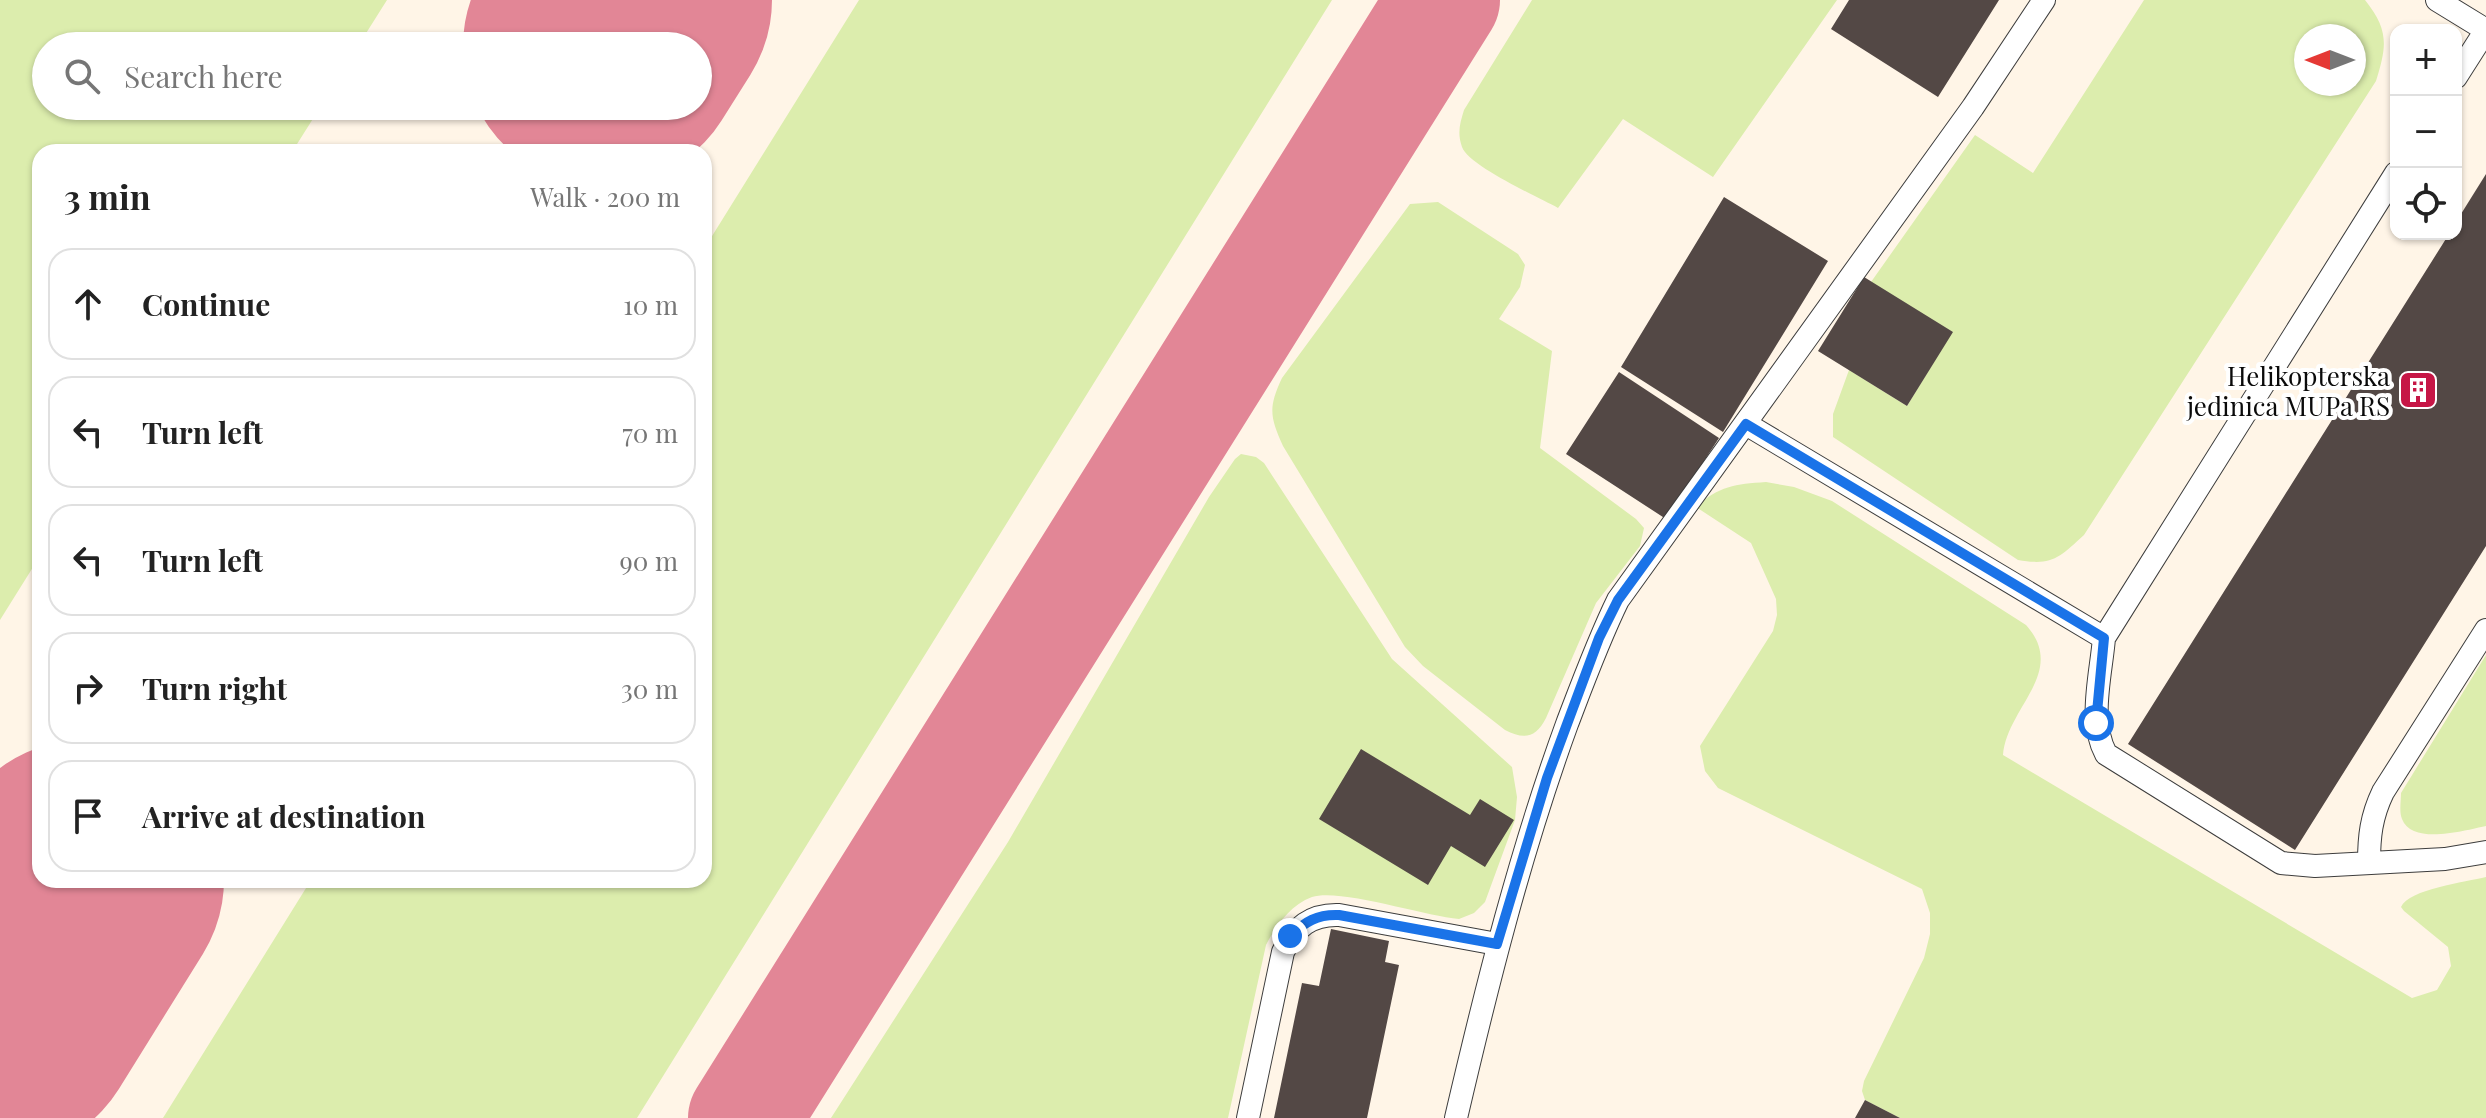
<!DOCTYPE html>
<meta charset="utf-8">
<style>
:root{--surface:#fff;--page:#f6f6f6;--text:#222;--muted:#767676;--line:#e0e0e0}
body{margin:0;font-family:"Playfair Display",serif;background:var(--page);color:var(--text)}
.controls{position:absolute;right:24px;top:24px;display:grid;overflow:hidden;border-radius:16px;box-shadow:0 2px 6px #0004}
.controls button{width:72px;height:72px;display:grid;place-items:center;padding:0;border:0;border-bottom:2px solid var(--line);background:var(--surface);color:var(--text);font:40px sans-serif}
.compass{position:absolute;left:2294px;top:24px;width:72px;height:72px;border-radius:50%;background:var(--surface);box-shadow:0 2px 6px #0004;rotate:270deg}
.stop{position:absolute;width:24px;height:24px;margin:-18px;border:6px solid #1a73e8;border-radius:50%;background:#fff}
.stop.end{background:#1a73e8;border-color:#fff;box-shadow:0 2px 8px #0008}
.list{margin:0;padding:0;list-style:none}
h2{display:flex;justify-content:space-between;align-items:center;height:104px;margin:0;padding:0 32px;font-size:34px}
h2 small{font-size:26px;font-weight:400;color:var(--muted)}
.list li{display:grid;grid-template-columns:52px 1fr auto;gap:24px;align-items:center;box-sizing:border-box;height:112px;margin:0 16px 16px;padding:0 16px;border:2px solid var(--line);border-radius:24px}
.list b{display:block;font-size:30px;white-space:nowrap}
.list em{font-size:26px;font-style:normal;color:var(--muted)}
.icon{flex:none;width:44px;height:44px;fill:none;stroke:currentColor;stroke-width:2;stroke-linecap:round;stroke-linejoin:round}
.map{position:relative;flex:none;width:2486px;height:1118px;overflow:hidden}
.search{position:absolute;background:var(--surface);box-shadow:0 2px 6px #0004;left:32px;top:32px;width:680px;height:88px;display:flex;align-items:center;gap:20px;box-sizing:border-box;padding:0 28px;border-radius:44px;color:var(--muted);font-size:30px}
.panel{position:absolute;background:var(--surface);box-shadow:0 2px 6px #0004;left:32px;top:144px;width:680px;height:744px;border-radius:24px}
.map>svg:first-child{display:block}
.green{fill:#dcedad;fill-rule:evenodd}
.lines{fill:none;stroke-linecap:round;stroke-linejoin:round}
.taxiway{stroke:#e28696;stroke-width:112}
.runway{stroke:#e28696;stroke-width:280}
.building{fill:#534845}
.service-casing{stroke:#3d3d3d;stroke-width:24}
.service{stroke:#fff;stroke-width:22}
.route{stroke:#1a73e8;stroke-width:10}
.labels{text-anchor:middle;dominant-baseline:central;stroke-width:8;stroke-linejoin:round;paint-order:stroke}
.poi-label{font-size:26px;fill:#0a0a0a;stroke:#fff;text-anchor:end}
</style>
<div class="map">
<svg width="2486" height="1118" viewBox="0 0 2486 1118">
<rect width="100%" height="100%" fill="#fff5e7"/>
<path class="green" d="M0,0H387L358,46H46V106H321L292,152H40V556L0,620Z
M859,0H1332L637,1118H163L311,880H704V249Z
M1532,0H1837L1713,177L1623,119L1558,208C1538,197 1469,166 1462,147C1457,133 1460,123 1464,110Z
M2144,0H2365C2389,30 2387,46 2376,81L2084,535C2059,558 2052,566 2018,560L1833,437V414L1849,370L1907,406L1952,332L1871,282L1975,135L2033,173ZM2306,36H2354V84H2306Z
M1438,202L1518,254L1525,265L1520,287L1499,319L1552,351L1540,448L1636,519L1644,528L1640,546L1596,603L1546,718C1536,738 1524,740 1505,730L1423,666L1405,647L1283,446C1270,417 1268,408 1282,378L1410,204Z
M1241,454L1256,457L1264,463L1392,659L1512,767L1517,797L1515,820L1485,902L1474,913L1459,919C1424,916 1340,888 1312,897C1290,905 1276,926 1266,945L1228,1118H831L1008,842L1209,497L1235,459Z
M1766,482L1794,487L1832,501L2026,625C2068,672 2007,707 2003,755L2412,998L2437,990L2451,966L2448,947L2404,911L2401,907C2409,889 2466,882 2486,877V1118H1900L1865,1100L1862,1091L1864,1081L1924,958L1930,934V913L1922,889L1718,788L1705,771L1700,746L1773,631L1777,615L1776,599L1751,543L1696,507C1719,486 1735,484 1766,482Z
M2486,655V826C2466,830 2412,846 2402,819C2399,812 2401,801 2401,793Z"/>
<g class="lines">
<path class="taxiway" d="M744,1118L1444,0"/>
<path class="runway" d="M603,46L632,0
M0,1015L84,880"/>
</g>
<path class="building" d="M1849,0H1999L1938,97L1831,29Z
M2486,174V546L2295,850L2128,744L2449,234H2456V222Z
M1724,197L1828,261L1723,432L1621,367Z
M1864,277L1953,332L1907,406L1818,351Z
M1619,372L1719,438L1666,519L1566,454Z
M1361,749L1470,815L1480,799L1514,820L1485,867L1451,846L1428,885L1319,819Z
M1331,929L1389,941L1385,962L1399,965L1367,1118H1274L1302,983L1319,986Z
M1865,1100L1900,1118H1855Z"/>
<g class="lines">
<defs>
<path id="service" d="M2437,0L2486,30L2456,77
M1746,424L2104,638L2396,173
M2104,638C2101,675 2088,721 2106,754L2281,863L2315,866L2445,859L2486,852
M2369,863C2369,837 2371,817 2383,792L2486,630
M1248,1118L1283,952C1295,927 1311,914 1339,915L1497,944
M1456,1118C1487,985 1520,853 1567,724C1583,682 1598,641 1618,600L1973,107L2044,0"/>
</defs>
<use href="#service" class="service-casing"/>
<use href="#service" class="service"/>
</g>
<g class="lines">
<path class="route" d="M1290,936C1305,922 1317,914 1339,915L1497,944L1547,778L1599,638L1618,600L1746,424L2104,638L2096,723"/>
</g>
<defs>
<symbol id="building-square" viewBox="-11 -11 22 22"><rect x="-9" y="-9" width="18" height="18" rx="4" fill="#c61646" stroke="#fff"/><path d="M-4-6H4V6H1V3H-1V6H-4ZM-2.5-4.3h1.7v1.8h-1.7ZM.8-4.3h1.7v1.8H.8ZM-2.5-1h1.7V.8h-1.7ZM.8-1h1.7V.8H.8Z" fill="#fff"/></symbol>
</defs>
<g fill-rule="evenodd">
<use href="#building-square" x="2396" y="368" width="44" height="44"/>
</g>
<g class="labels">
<g class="poi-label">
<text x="2390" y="375">Helikopterska<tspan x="2390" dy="30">jedinica MUPa RS</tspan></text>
</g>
</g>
</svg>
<div class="controls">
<button>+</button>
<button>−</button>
<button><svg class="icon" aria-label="locate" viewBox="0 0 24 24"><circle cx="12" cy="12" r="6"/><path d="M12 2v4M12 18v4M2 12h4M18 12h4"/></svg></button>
</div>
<svg class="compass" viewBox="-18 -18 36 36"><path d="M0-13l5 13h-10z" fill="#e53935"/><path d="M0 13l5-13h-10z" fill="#767676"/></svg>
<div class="stop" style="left:2096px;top:723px"></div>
<div class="stop end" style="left:1290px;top:936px"></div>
<div class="search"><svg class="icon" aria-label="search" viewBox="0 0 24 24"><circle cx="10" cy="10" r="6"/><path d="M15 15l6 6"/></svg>Search here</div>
<section class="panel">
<h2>3 min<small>Walk · 200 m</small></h2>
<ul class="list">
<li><svg class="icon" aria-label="ahead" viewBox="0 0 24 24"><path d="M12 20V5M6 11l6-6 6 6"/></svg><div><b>Continue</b></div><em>10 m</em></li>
<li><svg class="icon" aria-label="left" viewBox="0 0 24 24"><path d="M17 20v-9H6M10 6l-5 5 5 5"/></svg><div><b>Turn left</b></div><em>70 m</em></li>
<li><svg class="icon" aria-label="left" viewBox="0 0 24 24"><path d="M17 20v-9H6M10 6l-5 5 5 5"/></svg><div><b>Turn left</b></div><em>90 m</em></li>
<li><svg class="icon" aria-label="right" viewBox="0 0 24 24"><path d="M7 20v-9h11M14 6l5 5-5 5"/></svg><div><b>Turn right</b></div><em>30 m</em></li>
<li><svg class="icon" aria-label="arrive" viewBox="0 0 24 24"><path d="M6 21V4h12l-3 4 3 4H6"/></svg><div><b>Arrive at destination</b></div></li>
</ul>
</section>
</div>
